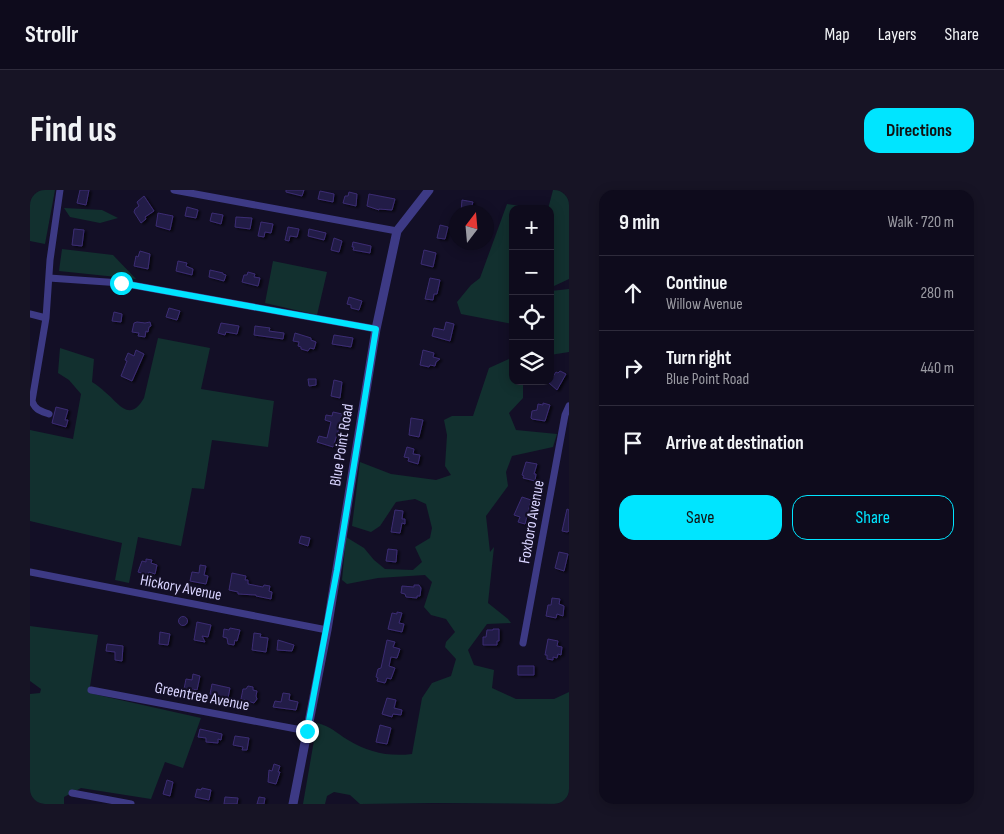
<!DOCTYPE html>
<meta charset="utf-8">
<style>
:root{--surface:#0e0b1c;--page:#171425;--text:#f1f3f6;--muted:#9b9ba3;--line:#2e2b3b;--accent:#00e5ff}
body{margin:0;font-family:"Sofia Sans Condensed",sans-serif;background:var(--page);color:var(--text)}
.controls{position:absolute;right:15px;top:15px;display:grid;overflow:hidden;border-radius:10px;box-shadow:0 2px 12px #0003}
.controls button{width:45px;height:45px;display:grid;place-items:center;padding:0;border:0;border-bottom:1px solid var(--line);background:var(--surface);color:var(--text);font:25px sans-serif}
.compass{position:absolute;left:419px;top:15px;width:45px;height:45px;border-radius:50%;background:var(--surface);box-shadow:0 2px 12px #0003;rotate:16deg}
.stop{position:absolute;width:15px;height:15px;margin:-11px;border:4px solid #00e5ff;border-radius:50%;background:#fff}
.stop.end{background:#00e5ff;border-color:#fff;box-shadow:0 1px 5px #0008}
.list{margin:0;padding:0;list-style:none}
h2{display:flex;justify-content:space-between;align-items:center;height:65px;margin:0;padding:0 20px;font-size:21px}
h2 small{font-size:16px;font-weight:400;color:var(--muted)}
.list li{display:grid;grid-template-columns:32px 1fr auto;gap:15px;align-items:center;box-sizing:border-box;height:75px;padding:0 20px;border-top:1px solid var(--line)}
.list b{display:block;font-size:19px;white-space:nowrap}
.list p{margin:0;font-size:16px;white-space:nowrap;color:var(--muted)}
.list em{font-size:16px;font-style:normal;color:var(--muted)}
.actions{display:flex;gap:10px;padding:15px 20px}
.actions a{flex:1;padding:11px 0;border:1px solid var(--accent);border-radius:15px;text-align:center;font-size:18px;color:var(--accent)}
.actions .main{background:var(--accent);color:#111}
.icon{flex:none;width:28px;height:28px;fill:none;stroke:currentColor;stroke-width:2;stroke-linecap:round;stroke-linejoin:round}
.map{position:relative;flex:none;width:539px;height:614px;overflow:hidden;border-radius:15px}
header{display:flex;align-items:center;gap:30px;box-sizing:border-box;height:70px;padding:0 25px;background:var(--surface);border-bottom:1px solid var(--line)}
header strong{font-size:24px}
nav{display:flex;gap:28px;margin-inline-start:auto;font-size:18px}
.intro{display:flex;align-items:center;justify-content:space-between;box-sizing:border-box;height:120px;padding:0 30px}
h1{margin:0;font-size:35px}
.button{padding:12px 22px;border-radius:15px;background:var(--accent);color:#111;font-size:18px;font-weight:700}
main{display:flex;gap:30px;padding:0 30px}
aside{flex:1;background:var(--surface);border-radius:15px;box-shadow:0 2px 12px #0003}
.map>svg:first-child{display:block}
.green{fill:#12302f}
.building{fill:#241b47;stroke:#3b2d73;filter:url(#shadow)}
.lines{fill:none;stroke-linecap:round;stroke-linejoin:round}
.minor{stroke:#3d3a85;stroke-width:7}
.tertiary{stroke:#3d3a85;stroke-width:9}
.route{stroke:#00e5ff;stroke-width:6}
.labels{text-anchor:middle;dominant-baseline:central;stroke-width:4.5;stroke-linejoin:round;paint-order:stroke}
.street-label{font-size:16px;fill:#d9d4ff;stroke:#130f26}
</style>
<header>
<strong>Strollr</strong>
<nav><a>Map</a><a>Layers</a><a>Share</a></nav>
</header>
<div class="intro"><h1>Find us</h1><a class="button">Directions</a></div>
<main>
<div class="map">
<svg width="539" height="614" viewBox="0 0 539 614">
<defs>
<filter id="shadow"><feDropShadow dx="2.5" dy="1.5" stdDeviation="1" flood-color="#0009"/></filter>
</defs>
<rect width="100%" height="100%" fill="#130f26"/>
<path class="green" d="M0,0H25L15,54L0,51Z
M523,0H539V89L524,96L521,101L539,99V162L520,165V19H518Z
M477,14L517,19H483V134L431,124L427,112L441,95L450,88Z
M34,18L72,20L88,28L70,33L40,27Z
M32,59L83,65L106,89L29,81Z
M243,71L297,82L287,125L235,113Z
M128,148L180,158L171,199L244,211L238,257L182,250L174,299L162,298L151,356L108,347L99,393L85,390L92,353L0,331V240L43,249L51,204L39,190L28,183L30,158L64,169L62,192C67,195 71,198 75,202C88,212 99,234 114,208Z
M483,167V191H493V208L479,223L486,240L527,244L523,257L482,266L476,282L478,296L456,326L460,362L464,357L458,413L478,429L481,433L457,434L438,460L444,475L464,480L462,498L486,509H524L539,502V614L404,613L330,614L320,605L304,602L297,606L295,614H273L287,533C302,537 305,542 318,550C338,562 358,567 382,564L392,508L402,493L421,486L426,469L415,457L416,452L425,442L416,429L401,425L394,417L402,392L395,385L348,388L317,394L312,390L316,347L334,358L344,370L355,379L383,380L392,372L385,357L400,348L402,338L396,314L385,309L366,312L350,336L341,342L322,336L330,272L361,284L406,290L421,285L415,276L417,245L414,230L422,226H443L459,178Z
M0,436L68,445L59,503L171,528L153,578L135,572L121,609L51,598L34,607V614H0V504L10,503L11,499L0,491Z"/>
<path class="building" d="M50,0H59L56,15L47,13Z
M256,0H274L272,6L256,2Z
M290,1L304,4L303,12L288,9Z
M319,2L327,4L326,16L313,13L315,6H318Z
M339,4L365,9L362,20L349,19V20L337,16Z
M114,6L124,21L115,27L116,29L111,33L104,22L105,19L109,16L107,12Z
M432,10L443,12L440,22H431Z
M157,17L168,20L166,28L155,26Z
M128,23L143,26L140,40L126,36Z
M182,23L193,25L191,34L180,31Z
M206,27L222,28L220,39L205,37Z
M231,32L243,34L241,43L235,42L234,47L228,46Z
M410,35L418,37L415,49L407,48Z
M258,37L269,39L267,47L260,46L259,51L255,50Z
M44,39L54,40L52,56L42,55Z
M279,39L296,43L294,50L278,46Z
M304,48L312,51L309,62L301,60Z
M323,52L341,56L340,63L323,60L324,57H322Z
M394,60L406,63L403,77L391,74Z
M110,61L120,64L118,79L104,76L106,66L108,67Z
M148,71L157,73L156,76L163,79L162,85L146,81Z
M180,80L193,83V84L196,85L194,91L179,87Z
M218,82L225,84L224,87L230,88L228,96L212,92L214,85H217Z
M400,88L410,90L407,104H404L403,110L395,109Z
M319,107L332,111L329,120L321,118V115L317,114Z
M139,118L150,121L147,130L136,127Z
M84,122L92,124L91,132L82,131Z
M107,132L115,133L120,132L121,136L119,137L118,142L116,141L115,147L108,146L109,143L102,142L104,133Z
M416,132L424,134L420,151L402,146L404,138L414,140Z
M191,133L209,136L207,144L196,142L195,145L188,143Z
M225,136L240,138L239,141L254,143L253,149L224,145Z
M265,143L281,148V150L286,152L284,159L280,158L278,161L271,159V157L268,156L269,152L263,151Z
M304,145L323,148L321,157L302,154Z
M106,160L114,164L102,191L91,186L97,171L95,170L98,163L104,166Z
M393,160L404,163L403,167L410,169L406,172L405,176L400,175L399,177L390,175Z
M530,181L536,184L527,200L519,193L524,185L526,182L528,183Z
M278,189H286V195L279,196Z
M304,190L312,192L310,208L301,206Z
M513,213L520,215L515,231L502,229L501,228L502,221L507,220L508,214L513,215Z
M26,217L38,220L35,230H38L36,237L22,233Z
M303,222L312,224V229L303,257L287,252L289,246L297,248L301,232L295,230L296,225L302,226Z
M381,228L393,230L389,247L379,245Z
M377,257L384,259L383,264L390,265L388,274L378,271L379,268L374,267Z
M496,272L507,274L504,284H506L505,291L493,288L494,286L492,285Z
M492,307L501,310L495,334L488,332L490,327L484,325Z
M537,319L539,320V341L537,342L532,341Z
M365,320L373,321L372,329H375V334L372,333L370,343L361,342Z
M271,346L280,348L278,356L269,353Z
M358,359L367,360L366,372L356,371Z
M529,362L538,364L534,381L525,378Z
M116,369L122,370L121,373L127,375L125,384L119,382L118,385L108,382L112,371L116,372Z
M170,375L176,376L174,385L178,386L176,394L160,391L162,382L169,383Z
M202,383L216,386L215,390H218V394L233,397L234,395L240,396L239,401L242,402L241,409L226,406V405L208,404V402L199,400Z
M384,395H389L391,398L390,406H387V408L376,407L375,404L371,403L372,396L384,397Z
M522,408L530,409L529,414L534,416L533,426L527,424L526,428L516,426L518,415H521Z
M367,422L372,423L369,433L374,434L372,442L358,439L362,423L367,424Z
M148.5 431a4.5 4.5 0 1 1 9 0a4.5 4.5 0 1 1-9 0Z
M167,432L181,435L178,447L172,446L175,452L164,450Z
M200,438L210,440L207,451L205,450L204,455L198,454L197,448L193,447L194,439L199,440Z
M463,439H469V451H467V455H453V447H456L457,440H463Z
M130,442L140,444L138,455L129,454Z
M224,443L231,444L230,447L238,448L236,462L222,460Z
M518,449L528,451L527,456L532,457L531,465L528,464L527,468L523,467V470L517,469V465H515Z
M248,450L264,455L262,461L247,460Z
M357,450L365,452L363,457L370,459L367,468L361,467L359,476L365,478L361,489L357,488L355,493L347,491L348,488L346,487L348,479L351,478Z
M77,454L93,456L92,471L85,470V462L76,461Z
M488,476H504V485H488Z
M163,484L170,486L167,500L162,499V501L154,499L156,489L162,490Z
M182,494L200,498L198,508L180,504Z
M218,496L223,497V500L227,501L226,506L227,509L224,513L211,509L213,499H216Z
M253,503L260,504L259,510L268,512L266,520L243,517L245,511L251,512Z
M357,508L366,510L364,518L372,520L371,525L363,524L362,527L352,524Z
M350,535L361,538L357,554L346,552Z
M170,539L192,544L191,550L188,549V553L176,552V548L168,547Z
M205,546L219,548L217,560H212L213,557L203,555Z
M244,574L250,576L248,582H250L246,594L238,592L239,580L242,581Z
M137,590L143,592L140,606L133,604Z
M172,598L181,600L179,610L165,607L167,599L171,600Z
M195,607L208,608L207,614H194Z
M229,607L235,608L234,614H227Z"/>
<g class="lines">
<path class="minor" d="M144,0L367,41
M19,88L91,93L346,139
M0,124L16,128
M19,224C11,221 5,220 2,211L16,128L20,70L30,0
M0,382L297,440
M493,453L535,225L539,216
M61,500L277,541
M42,603L101,614"/>
<path class="tertiary" d="M263,614L297,440L346,139L367,41L399,0"/>
</g>
<g class="lines">
<path class="route" d="M91,93L346,139L307,380L277,541"/>
</g>
<g class="labels">
<g class="street-label">
<text transform="translate(312 255) rotate(-81)">Blue Point Road</text>
<text transform="translate(502 332) rotate(-80)">Foxboro Avenue</text>
<text transform="translate(151 398) rotate(11)">Hickory Avenue</text>
<text transform="translate(172 507) rotate(11)">Greentree Avenue</text>
</g>
</g>
</svg>
<div class="controls">
<button>+</button>
<button>−</button>
<button><svg class="icon" aria-label="locate" viewBox="0 0 24 24"><circle cx="12" cy="12" r="6"/><path d="M12 2v4M12 18v4M2 12h4M18 12h4"/></svg></button>
<button><svg class="icon" aria-label="layers" viewBox="0 0 24 24"><path d="M12 4l9 5-9 5-9-5zM3 14l9 5 9-5"/></svg></button>
</div>
<svg class="compass" viewBox="-18 -18 36 36"><path d="M0-13l5 13h-10z" fill="#e53935"/><path d="M0 13l5-13h-10z" fill="#9b9ba3"/></svg>
<div class="stop" style="left:91px;top:93px"></div>
<div class="stop end" style="left:277px;top:541px"></div>
</div>
<aside>
<h2>9 min<small>Walk · 720 m</small></h2>
<ul class="list">
<li><svg class="icon" aria-label="ahead" viewBox="0 0 24 24"><path d="M12 20V5M6 11l6-6 6 6"/></svg><div><b>Continue</b><p>Willow Avenue</p></div><em>280 m</em></li>
<li><svg class="icon" aria-label="right" viewBox="0 0 24 24"><path d="M7 20v-9h11M14 6l5 5-5 5"/></svg><div><b>Turn right</b><p>Blue Point Road</p></div><em>440 m</em></li>
<li><svg class="icon" aria-label="arrive" viewBox="0 0 24 24"><path d="M6 21V4h12l-3 4 3 4H6"/></svg><div><b>Arrive at destination</b></div></li>
</ul>
<div class="actions"><a class="main">Save</a><a>Share</a></div>
</aside>
</main>
